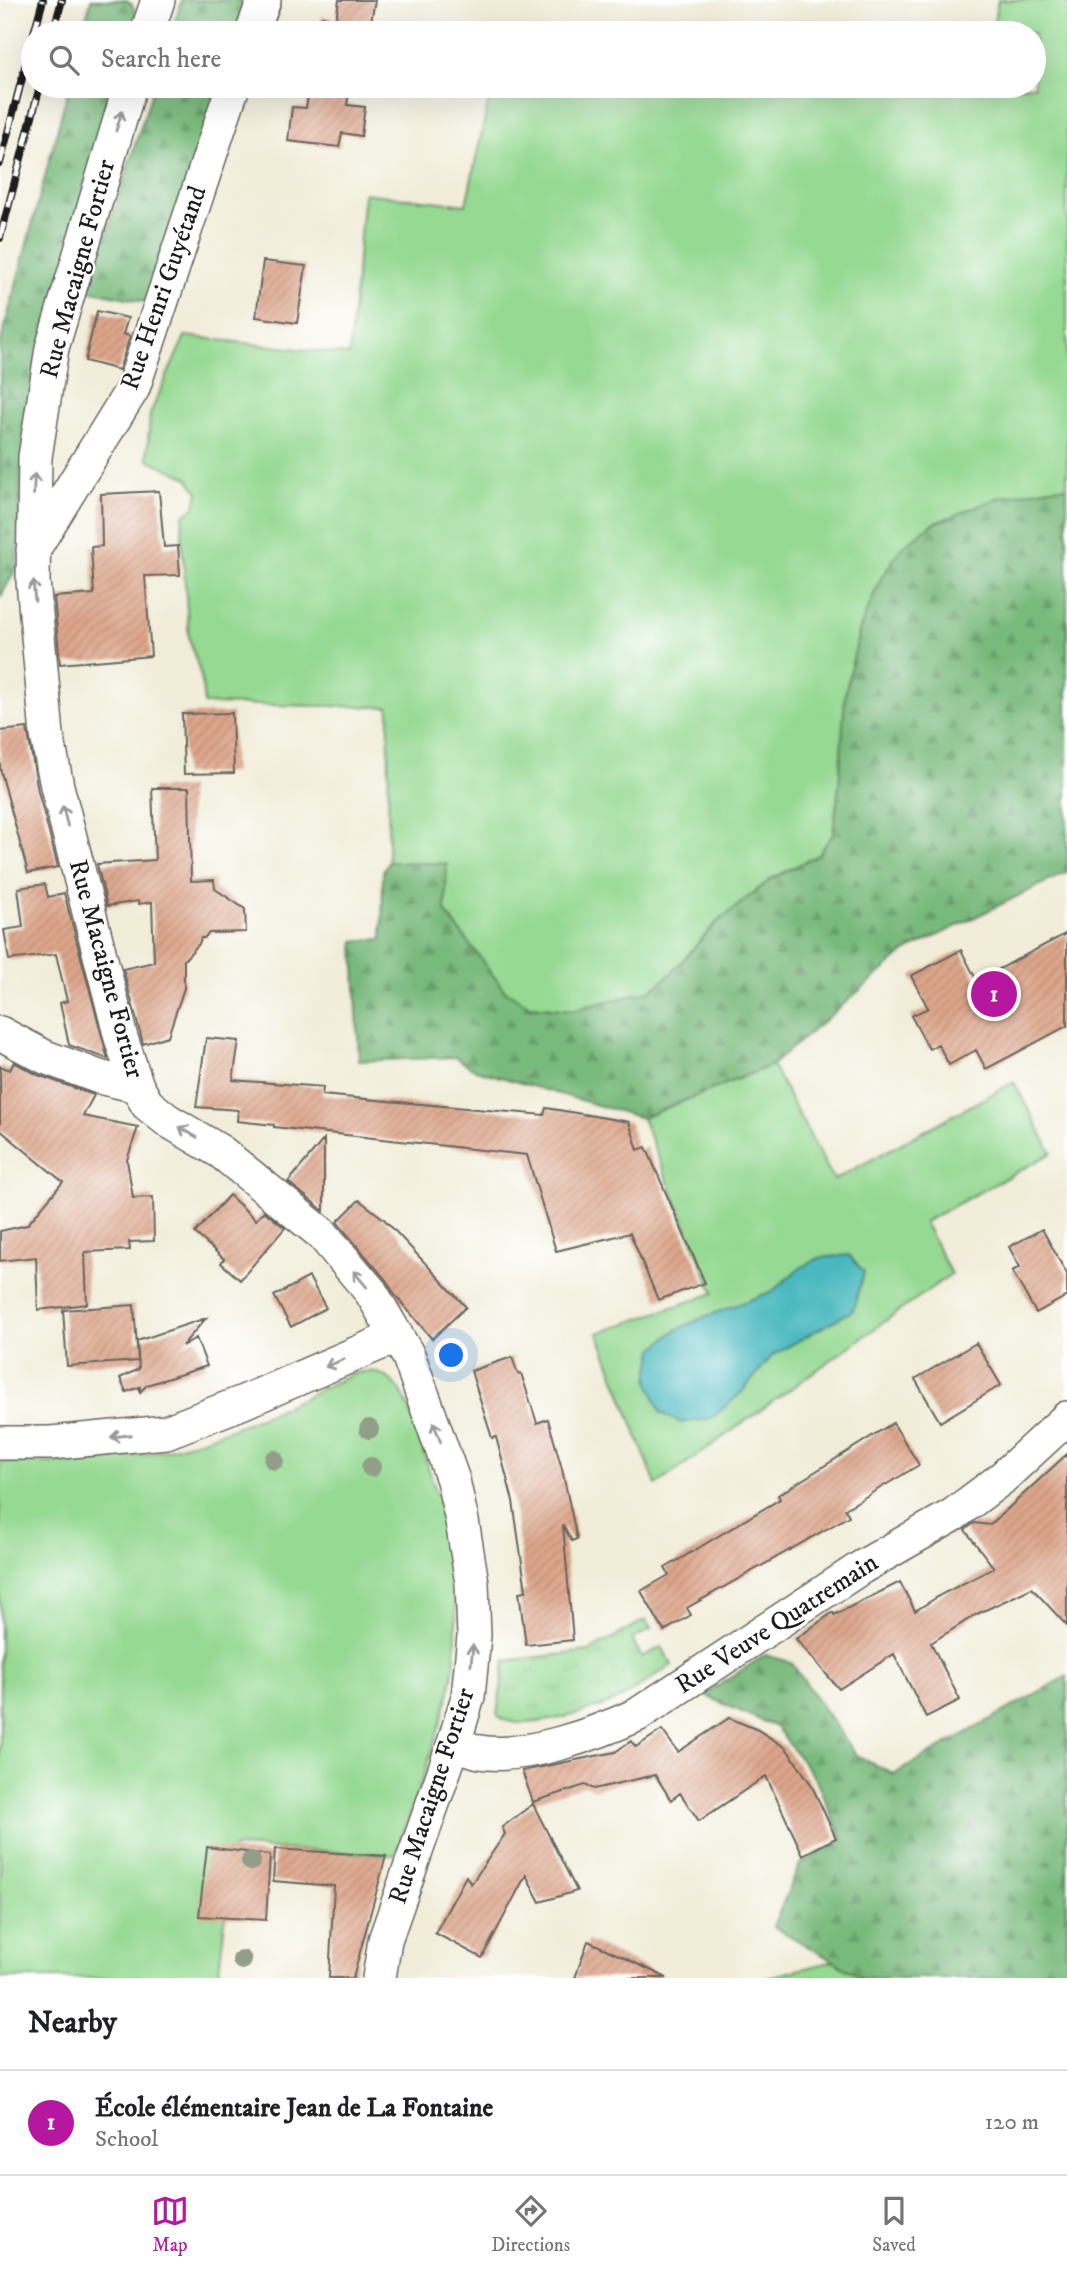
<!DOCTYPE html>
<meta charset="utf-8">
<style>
:root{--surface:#fff;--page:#f6f6f6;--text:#202124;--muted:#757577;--line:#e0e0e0;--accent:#b5179e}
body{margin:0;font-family:"IM FELL DW Pica",serif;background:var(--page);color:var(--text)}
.you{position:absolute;left:452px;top:1356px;width:24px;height:24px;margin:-18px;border:5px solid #fff;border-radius:50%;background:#1a73e8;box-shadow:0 0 0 10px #1a73e833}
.badge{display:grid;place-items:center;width:46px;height:46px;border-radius:50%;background:var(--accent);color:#fff;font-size:23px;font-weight:700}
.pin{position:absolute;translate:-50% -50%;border:4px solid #fff;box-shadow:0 2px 7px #0006}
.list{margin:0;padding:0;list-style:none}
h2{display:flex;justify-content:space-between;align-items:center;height:91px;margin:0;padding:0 28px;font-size:30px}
h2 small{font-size:23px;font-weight:400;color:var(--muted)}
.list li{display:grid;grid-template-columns:46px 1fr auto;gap:21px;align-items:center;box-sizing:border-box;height:105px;padding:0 28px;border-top:2px solid var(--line)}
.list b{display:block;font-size:26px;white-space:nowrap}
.list p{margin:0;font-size:23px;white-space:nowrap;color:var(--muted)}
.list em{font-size:23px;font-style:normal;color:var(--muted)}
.icon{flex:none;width:38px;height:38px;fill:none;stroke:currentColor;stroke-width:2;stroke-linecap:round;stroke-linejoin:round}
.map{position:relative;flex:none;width:1067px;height:1978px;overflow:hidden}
.search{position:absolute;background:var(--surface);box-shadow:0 7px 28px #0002;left:21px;right:21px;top:21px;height:77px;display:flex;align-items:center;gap:18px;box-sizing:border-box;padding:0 24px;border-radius:38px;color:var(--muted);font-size:26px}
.sheet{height:196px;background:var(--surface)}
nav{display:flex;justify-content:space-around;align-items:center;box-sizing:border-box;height:98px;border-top:2px solid var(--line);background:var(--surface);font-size:19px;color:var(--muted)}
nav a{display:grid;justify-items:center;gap:4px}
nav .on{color:var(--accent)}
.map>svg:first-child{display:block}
.grass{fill:#95d992;stroke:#587a57;stroke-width:2;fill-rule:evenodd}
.forest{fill:url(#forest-firs);stroke:#4a6a4c;stroke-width:2}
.park{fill:url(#park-tufts);stroke:#587a57;stroke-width:2}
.water{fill:#4ab9bf;stroke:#336a6e;stroke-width:2}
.building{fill:url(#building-hatch)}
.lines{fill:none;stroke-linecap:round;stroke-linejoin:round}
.street-casing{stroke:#67655e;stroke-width:36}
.street{stroke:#fff;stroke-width:33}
.rail-casing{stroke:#1c1c1c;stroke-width:8}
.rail{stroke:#fff;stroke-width:5;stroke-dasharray:16;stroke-linecap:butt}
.tree{fill:#939e88}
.oneway{stroke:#999}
.labels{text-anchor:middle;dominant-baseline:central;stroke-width:5;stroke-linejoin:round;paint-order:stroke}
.street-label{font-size:26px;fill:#1c1c1c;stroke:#fff}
</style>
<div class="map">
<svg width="1067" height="1978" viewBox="0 0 1067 1978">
<defs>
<pattern id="forest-firs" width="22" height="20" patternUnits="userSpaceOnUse" patternTransform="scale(1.75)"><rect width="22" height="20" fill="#78b97c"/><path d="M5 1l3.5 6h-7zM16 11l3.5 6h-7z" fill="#679e6b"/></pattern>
<pattern id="park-tufts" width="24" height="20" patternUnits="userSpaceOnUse" patternTransform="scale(1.75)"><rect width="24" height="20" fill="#95d992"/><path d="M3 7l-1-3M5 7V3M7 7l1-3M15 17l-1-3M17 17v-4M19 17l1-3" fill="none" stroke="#80ba7d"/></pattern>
<pattern id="building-hatch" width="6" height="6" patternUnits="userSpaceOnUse" patternTransform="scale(1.75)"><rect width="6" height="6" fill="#dda68b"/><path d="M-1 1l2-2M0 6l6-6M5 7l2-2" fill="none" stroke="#bd8e77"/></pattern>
</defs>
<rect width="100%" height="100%" fill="#fff"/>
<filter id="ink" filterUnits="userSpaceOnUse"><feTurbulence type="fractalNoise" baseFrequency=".0143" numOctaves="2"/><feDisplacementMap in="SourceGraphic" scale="14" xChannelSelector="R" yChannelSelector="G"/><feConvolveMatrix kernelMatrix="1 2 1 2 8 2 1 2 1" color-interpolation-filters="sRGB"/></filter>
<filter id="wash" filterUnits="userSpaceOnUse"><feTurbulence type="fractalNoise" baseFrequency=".00686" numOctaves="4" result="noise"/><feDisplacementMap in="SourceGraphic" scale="28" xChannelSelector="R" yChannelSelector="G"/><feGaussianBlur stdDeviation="1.57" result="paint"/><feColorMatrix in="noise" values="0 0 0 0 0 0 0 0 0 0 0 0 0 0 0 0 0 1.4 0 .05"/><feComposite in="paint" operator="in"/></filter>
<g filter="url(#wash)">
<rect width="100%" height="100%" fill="#f1edd9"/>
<path class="grass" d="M998,0H1067V487C1018,489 978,506 933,524L839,785L833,834L818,855L771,879L715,924L671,974L650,991L572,1010L530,1006L505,991L445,911L446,864L388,862L389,707L204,704L201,676L189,638L182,541L183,516L195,506L198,492L188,478L147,459L150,414L185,336L349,355L364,193L466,205L492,86H1034V33H992Z
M772,1065L834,1180L1014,1082L1052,1153L924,1222L951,1274L656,1485L598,1333L714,1293L642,1118ZM797,1270L853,1310L773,1355L740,1304L773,1291Z
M368,1371C403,1374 412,1414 420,1443C428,1466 436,1490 442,1514C454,1559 458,1610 455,1657C453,1683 445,1709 437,1735C424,1775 410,1815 395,1855L234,1847L218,1978H0V1462C55,1465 124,1462 177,1447C237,1430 296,1403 351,1374Z
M834,1961L863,1978H764Z"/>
<path class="forest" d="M91,0H127C139,9 136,20 132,33H82Z
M182,0H253L241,33H171Z
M69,86H116L21,470L17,567L0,598V345Z
M154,86H223L146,302L88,290Z
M1067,487V872L906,951L772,1065L642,1118L476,1070L455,1057L359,1061L354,941L382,939L383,872L388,862L447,864L445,911L505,991L530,1006L572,1010L650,991L671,974L715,924L771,879L818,855L833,834L839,785L845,694L860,628L880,580L902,547L933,524L1000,497L1051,488Z
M765,1655L791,1662L856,1755L894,1774L1067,1676V1978H863L773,1926L800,1864L843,1840L816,1780L776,1727L704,1695Z"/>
<path class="park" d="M645,1620L651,1629L632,1640L642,1657L662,1647L672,1665C655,1676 639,1688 621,1698C600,1709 512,1737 497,1714L505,1661L589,1651Z"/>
<path class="water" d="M849,1255L864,1272L853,1310L773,1355L741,1393L712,1418L681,1423L661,1413L648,1380L654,1349L674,1331L702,1318L773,1291L797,1270L819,1258Z"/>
<g id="blocks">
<path class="building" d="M339,0H375L369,33H319L322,16L336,19Z
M310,86H350L347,105L365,107L361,136L342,133L339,147L288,141L292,107L306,108Z
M263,261L306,266L297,323L256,317Z
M97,311L128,318L123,334L130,336L119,370L85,361Z
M159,491L164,547L178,546L180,575L145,576L151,656L60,664L54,597L94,594L91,547L102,546L101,494Z
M232,713L234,773L184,774L182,714Z
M27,728L38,791L58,867L28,873L0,768V731Z
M152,788H189L191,881L214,880L215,889L245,909L246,932L209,933L204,938H201L199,944L184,960V988L168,1036L143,1044L123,969L154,962L152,902L139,904L138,901L107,906L97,864L155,860Z
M45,884L48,897L64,893L108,1059L69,1045L60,1003L67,1001L56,954L9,960L4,930L23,927L18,888Z
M1067,933V1026L986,1069L976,1050L949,1065L938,1044L929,1049L911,1016L928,1008L911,976L961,950L977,981Z
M206,1038L239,1041L233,1080L323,1087L322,1095L544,1115L546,1108L629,1122L638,1150L646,1147L705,1283L658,1300L630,1233L556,1251L527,1155L274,1127V1125L237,1121L238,1110L196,1107Z
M14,1062L38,1075L94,1095L83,1116L138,1127L127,1160L133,1198L153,1197L154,1241L129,1242L130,1250L85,1252L87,1304L38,1310L36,1257L0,1261V1231L27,1225L63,1182L0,1130V1066L10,1070Z
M324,1139V1211L288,1182Z
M229,1195L256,1220L264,1211L285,1228L240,1280L221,1263L224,1259L195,1233Z
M359,1200L384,1219L466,1307L432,1339L395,1295L386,1280L337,1222Z
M1042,1229L1067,1274V1296L1036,1313L1012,1271L1020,1267L1009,1247Z
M309,1277L326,1308L291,1327L274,1296Z
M134,1305L138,1361L67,1366L63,1310Z
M206,1318L182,1346L196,1338L207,1366L147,1385L140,1392V1387L126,1392L120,1378L139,1369L137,1341Z
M976,1343L1001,1385L940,1422L915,1379Z
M512,1357L518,1374L521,1373L537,1423L548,1419L562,1469L577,1539L572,1541L563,1525L573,1640L526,1645L519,1592L526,1591L513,1501L496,1437L492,1438L471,1371Z
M893,1423L919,1465L845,1509L849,1516L837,1523L687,1608L691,1615L664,1631L641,1591L669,1575L665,1568L780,1499L778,1495Z
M1067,1454V1626L1032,1588L977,1614L931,1643L960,1700L926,1717L894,1654L839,1689L796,1639L833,1612L834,1615L900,1582L915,1611L942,1594L994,1568L965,1530L974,1523L990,1525Z
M729,1718L758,1730L786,1748L811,1784L836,1838L803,1855L766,1776L699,1821L680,1793L671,1800L655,1775L594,1789L585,1785L533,1802L522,1771L615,1752L631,1741L636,1747L662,1730L678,1752Z
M533,1804L577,1891L540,1902L526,1875L482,1958L435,1933L466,1876L471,1884L505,1834L502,1827Z
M207,1847L270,1855L266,1920L199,1916Z
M275,1849L386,1856L353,1978H329L334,1886L273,1881Z
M588,1941L610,1951L667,1978H575Z"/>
</g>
</g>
<g filter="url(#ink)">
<use href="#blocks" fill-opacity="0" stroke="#67655e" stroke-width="2"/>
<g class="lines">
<defs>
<path id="street" d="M147,33L158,0
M252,33L264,0
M130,86L52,348L35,457L33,581L47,735L57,786L121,1038L137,1086L147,1104L167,1120L221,1152L322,1234L371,1292L409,1357L453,1480L462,1521L472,1583L474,1636L468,1697L454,1743L385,1940L379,1978
M33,550L133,388L233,86
M0,1033L45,1057L99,1077L137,1086
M0,1443H51L166,1432L241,1403L397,1336
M454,1743C462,1746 471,1750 480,1752C524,1760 597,1733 637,1715L862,1567L953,1515L1001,1479L1067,1418"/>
</defs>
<use href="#street" class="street-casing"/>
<use href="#street" class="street"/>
<defs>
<path id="rail" d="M34,33L43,0
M53,33L62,0
M0,163L33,36
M0,238L40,86"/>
</defs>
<use href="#rail" class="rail-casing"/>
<use href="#rail" class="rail"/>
</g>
<g class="tree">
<circle cx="369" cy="1429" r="10"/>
<circle cx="274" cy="1460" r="10"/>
<circle cx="371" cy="1467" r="10"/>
<circle cx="251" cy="1861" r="10"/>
<circle cx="242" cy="1960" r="10"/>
</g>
<defs><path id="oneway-shaft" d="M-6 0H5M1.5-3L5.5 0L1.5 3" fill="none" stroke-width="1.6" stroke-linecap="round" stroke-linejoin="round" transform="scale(1.75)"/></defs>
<g class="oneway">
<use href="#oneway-shaft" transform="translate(119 121) rotate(-73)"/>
<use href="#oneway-shaft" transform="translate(34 484) rotate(-88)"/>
<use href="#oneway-shaft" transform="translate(34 591) rotate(-95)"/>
<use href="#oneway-shaft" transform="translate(65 816) rotate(-104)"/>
<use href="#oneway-shaft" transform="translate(188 1132) rotate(-149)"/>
<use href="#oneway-shaft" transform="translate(360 1279) rotate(-130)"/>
<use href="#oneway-shaft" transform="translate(335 1363) rotate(157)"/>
<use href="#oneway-shaft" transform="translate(437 1432) rotate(-110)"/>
<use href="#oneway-shaft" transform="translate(121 1436) rotate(174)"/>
<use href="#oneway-shaft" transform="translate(472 1655) rotate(-84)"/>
</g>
</g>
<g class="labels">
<g class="street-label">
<text transform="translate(78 269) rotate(-75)">Rue Macaigne Fortier</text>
<text transform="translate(164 288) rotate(-71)">Rue Henri Guyétand</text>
<text transform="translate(106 969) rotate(75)">Rue Macaigne Fortier</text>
<text transform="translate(777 1624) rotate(-33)">Rue Veuve Quatremain</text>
<text transform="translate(432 1796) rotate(-72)">Rue Macaigne Fortier</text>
</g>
</g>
</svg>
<div class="you"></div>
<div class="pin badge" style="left:994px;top:994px">1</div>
<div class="search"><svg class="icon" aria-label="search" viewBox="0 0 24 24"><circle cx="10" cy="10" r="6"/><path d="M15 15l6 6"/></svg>Search here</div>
</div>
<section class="sheet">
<h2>Nearby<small></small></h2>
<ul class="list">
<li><span class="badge">1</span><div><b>École élémentaire Jean de La Fontaine</b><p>School</p></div><em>120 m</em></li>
</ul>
</section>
<nav>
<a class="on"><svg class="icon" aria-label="map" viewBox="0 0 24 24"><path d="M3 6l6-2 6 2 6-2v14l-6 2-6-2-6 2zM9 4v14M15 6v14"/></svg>Map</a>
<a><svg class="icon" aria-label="directions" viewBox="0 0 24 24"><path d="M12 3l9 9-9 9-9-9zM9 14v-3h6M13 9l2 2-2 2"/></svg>Directions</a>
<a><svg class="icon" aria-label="saved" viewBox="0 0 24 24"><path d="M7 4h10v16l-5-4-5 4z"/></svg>Saved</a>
</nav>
